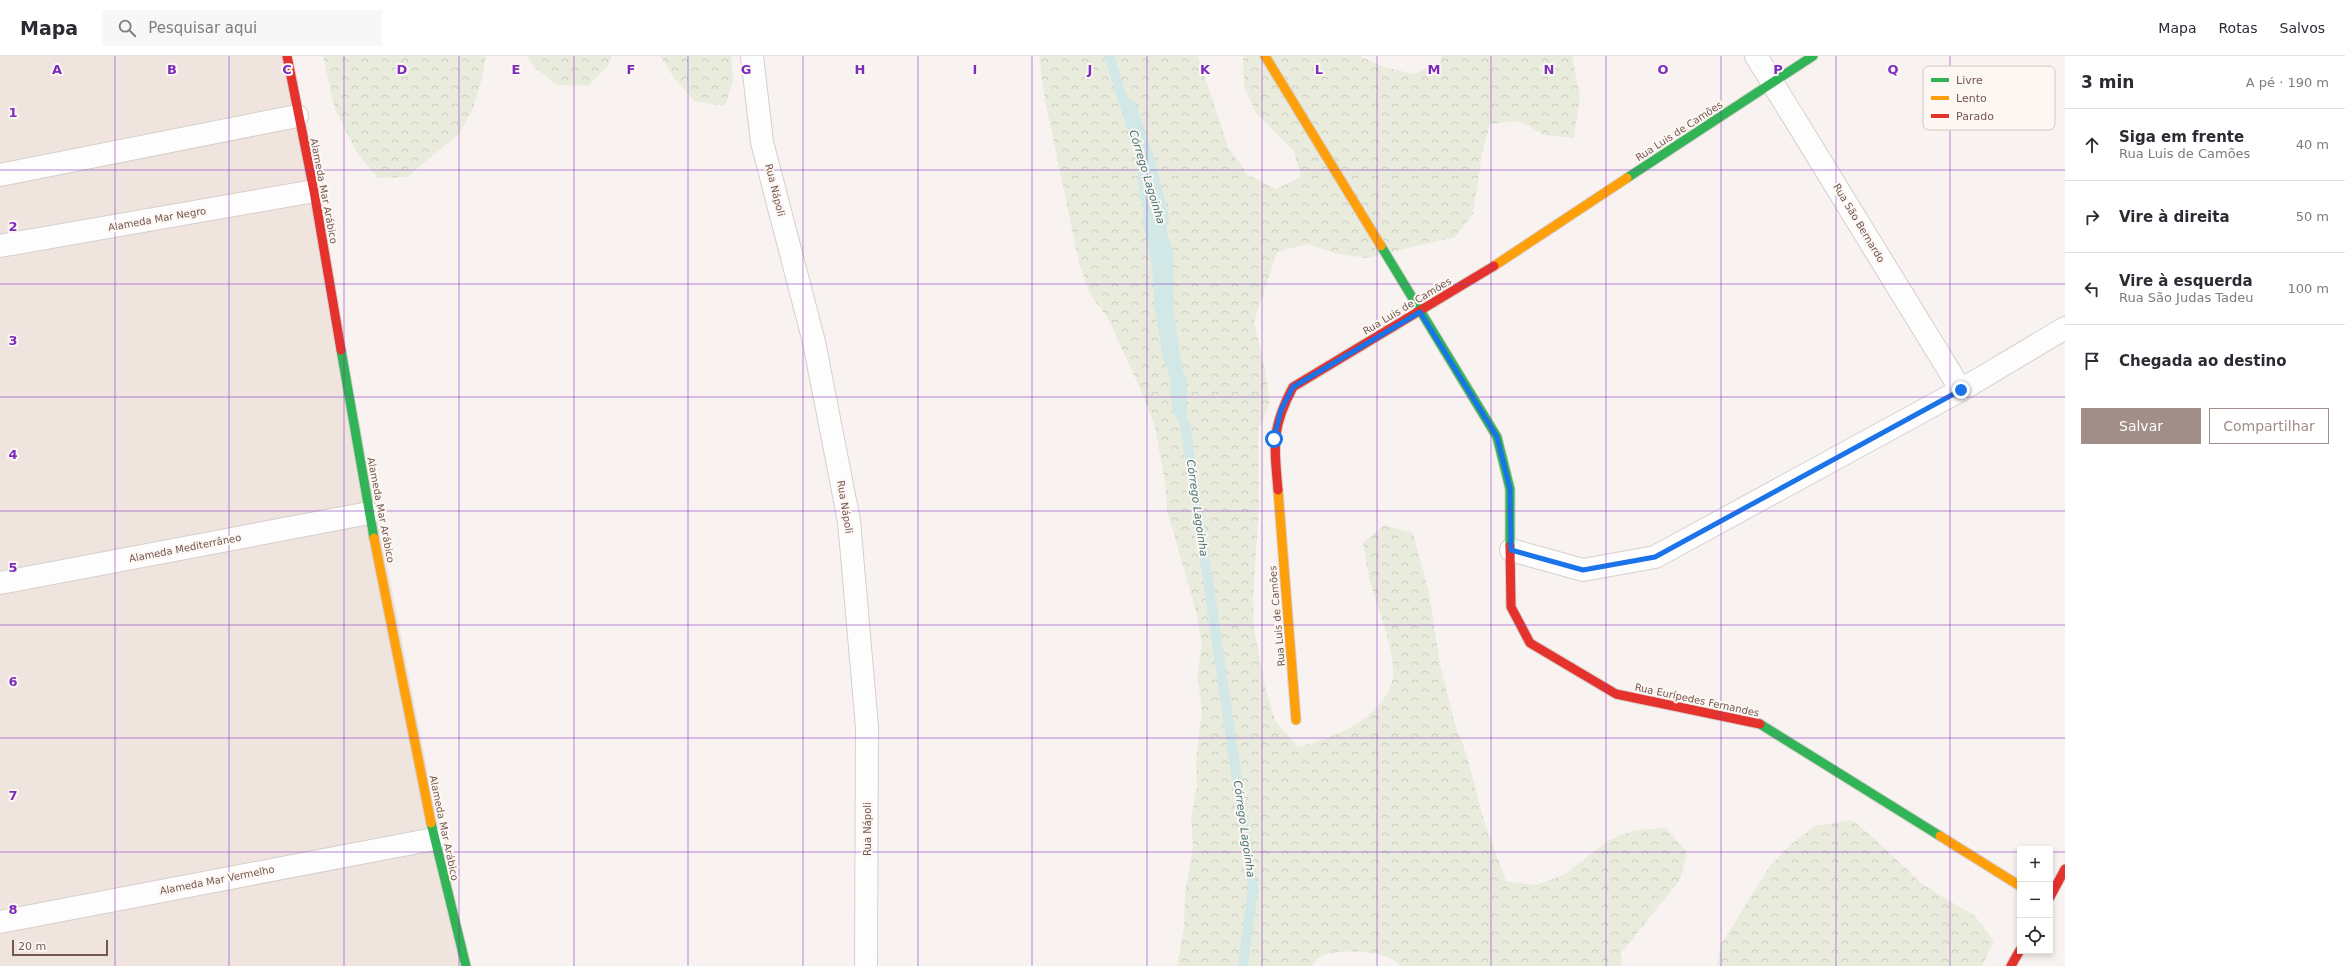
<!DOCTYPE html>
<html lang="pt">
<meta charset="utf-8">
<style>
:root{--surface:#fff;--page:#f7f7f7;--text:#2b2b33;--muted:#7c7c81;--line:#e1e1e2;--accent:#a28e89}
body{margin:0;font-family:"DejaVu Sans",sans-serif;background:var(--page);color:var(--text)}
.controls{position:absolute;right:12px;bottom:12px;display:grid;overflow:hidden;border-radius:0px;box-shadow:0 2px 6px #0003}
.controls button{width:36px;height:36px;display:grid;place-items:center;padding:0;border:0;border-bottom:1px solid var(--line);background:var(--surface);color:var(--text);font:20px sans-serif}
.scale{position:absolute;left:12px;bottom:10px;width:96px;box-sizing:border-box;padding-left:4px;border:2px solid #745751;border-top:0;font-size:11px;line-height:14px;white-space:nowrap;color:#745751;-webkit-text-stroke:3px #fdf7f3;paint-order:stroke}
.stop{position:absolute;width:12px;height:12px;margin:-9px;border:3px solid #1a73e8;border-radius:50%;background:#fff}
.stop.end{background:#1a73e8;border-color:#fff;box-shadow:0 1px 4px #0008}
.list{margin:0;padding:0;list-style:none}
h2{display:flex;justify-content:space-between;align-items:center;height:52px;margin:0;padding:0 16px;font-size:17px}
h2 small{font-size:13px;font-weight:400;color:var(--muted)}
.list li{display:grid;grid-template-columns:26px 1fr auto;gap:12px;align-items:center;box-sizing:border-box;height:72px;padding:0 16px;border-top:1px solid var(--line)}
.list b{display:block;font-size:15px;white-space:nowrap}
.list p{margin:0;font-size:13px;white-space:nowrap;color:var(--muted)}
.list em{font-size:13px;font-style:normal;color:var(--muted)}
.actions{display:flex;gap:8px;padding:12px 16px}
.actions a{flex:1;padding:9px 0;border:1px solid var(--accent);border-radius:0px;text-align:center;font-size:14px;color:var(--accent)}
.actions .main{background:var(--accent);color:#fff}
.icon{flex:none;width:22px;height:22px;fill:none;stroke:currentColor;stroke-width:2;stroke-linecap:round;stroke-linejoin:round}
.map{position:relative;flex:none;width:2065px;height:910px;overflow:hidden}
header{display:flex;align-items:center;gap:24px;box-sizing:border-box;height:56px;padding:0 20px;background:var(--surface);border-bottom:1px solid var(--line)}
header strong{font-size:19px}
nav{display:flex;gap:22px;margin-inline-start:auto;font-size:14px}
.search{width:280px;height:36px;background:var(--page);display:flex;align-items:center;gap:10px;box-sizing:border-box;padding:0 14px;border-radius:0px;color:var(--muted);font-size:15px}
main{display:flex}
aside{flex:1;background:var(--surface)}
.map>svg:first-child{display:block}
.residential{fill:#f0e5de}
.forest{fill:url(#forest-crowns)}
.water{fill:#d2e8e6}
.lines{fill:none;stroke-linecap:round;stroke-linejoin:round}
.stream{stroke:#d2e8e6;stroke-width:10}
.street-casing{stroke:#d6cfcc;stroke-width:24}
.fast-casing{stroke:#d7cfcc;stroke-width:11}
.slow-casing{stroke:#d7cfcc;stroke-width:11}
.jam-casing{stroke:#d7cfcc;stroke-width:11}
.street{stroke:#fefdfd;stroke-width:22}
.fast{stroke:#30b455;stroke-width:9}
.slow{stroke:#ff9f0a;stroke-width:9}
.jam{stroke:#e5322d;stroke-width:9}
.route{stroke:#1a73e8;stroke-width:5}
.grid{fill:none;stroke:#7b2cbf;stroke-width:1;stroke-opacity:0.55}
.labels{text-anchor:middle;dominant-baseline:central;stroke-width:4;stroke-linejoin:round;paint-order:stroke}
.street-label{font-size:10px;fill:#745751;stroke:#fdf7f3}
.water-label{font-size:11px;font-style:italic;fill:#467676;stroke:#fdf7f3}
.key{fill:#fdf7f3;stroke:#d4c7c2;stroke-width:1}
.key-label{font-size:11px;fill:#745751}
.grid-label{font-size:13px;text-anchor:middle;font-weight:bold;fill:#7b2cbf;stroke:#fdf7f3;stroke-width:4;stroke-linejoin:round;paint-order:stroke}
</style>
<header>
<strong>Mapa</strong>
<div class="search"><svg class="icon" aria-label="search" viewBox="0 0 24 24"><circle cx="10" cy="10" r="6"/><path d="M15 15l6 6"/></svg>Pesquisar aqui</div>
<nav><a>Mapa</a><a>Rotas</a><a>Salvos</a></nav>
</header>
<main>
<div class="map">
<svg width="2065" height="910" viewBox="0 0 2065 910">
<defs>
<pattern id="forest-crowns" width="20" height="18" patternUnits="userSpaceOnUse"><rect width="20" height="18" fill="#e9ecdc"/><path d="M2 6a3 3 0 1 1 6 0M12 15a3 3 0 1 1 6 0" fill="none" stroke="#cbccbf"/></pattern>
</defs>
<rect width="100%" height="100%" fill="#f8f3f0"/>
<path class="residential" d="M0,0H287L466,910H0Z"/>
<path class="forest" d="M323,0H486L482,22L473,52L460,77L407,121L378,122L357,97L335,53Z
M528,0H612L608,10L588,30L557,29L533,10Z
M660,0H731L733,24L725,50L694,45L674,22Z
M1039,0H1198L1229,93L1247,118L1276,133L1301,121L1294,95L1256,57L1244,30L1243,3L1245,0H1359L1384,11L1414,18L1441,5V0H1572L1580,41L1574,82L1544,79L1520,65L1490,68L1482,97L1473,158L1455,181L1366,202L1339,198L1307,188L1277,196L1254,266L1266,317L1270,347L1258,374L1259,449L1253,542L1254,573L1266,635L1276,666L1298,691C1333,682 1376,666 1391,629C1401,605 1374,544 1368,517C1366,507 1365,497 1363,487L1384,469L1413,477L1429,537L1440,608L1455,668L1467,700L1484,765L1506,825L1536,829L1564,819L1609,784L1635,774L1666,772L1687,796L1680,824L1621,897L1622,910H1400C1390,894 1334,891 1318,902C1316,904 1314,908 1312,910H1177L1184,872L1185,837L1193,791L1191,761L1197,731L1196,704L1202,653L1197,620L1202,588L1196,555L1167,454L1165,428L1155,371L1143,339L1108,262L1091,240L1079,207L1045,44Z
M1852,764L1874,782L1922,828L1975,860L1994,885L1982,910H1717L1721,888L1770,810L1790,789L1815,770Z"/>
<path class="water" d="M1122,38L1136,48L1155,105L1169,161L1166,175L1173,195L1174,258L1183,317L1187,322V382L1172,353L1170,323L1163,301L1155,254L1152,211L1142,164L1144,152L1139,141L1138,117L1143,106Z"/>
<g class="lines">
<path class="stream" d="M1109,0L1147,118
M1185,368L1253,833L1243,910"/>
<defs>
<path id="street" d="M752,0L762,86L814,286L849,465L867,671L866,910
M1756,0L1961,334
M0,119L297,60
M0,190L314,135
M1511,494L1583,514L1655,501L1961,334L2065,272
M0,527L369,457
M0,866L434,783"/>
<path id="fast" d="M1627,122L1813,0
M1381,190L1497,381L1510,433V490
M341,294L374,482
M1760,668L1940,780
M431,767L466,910"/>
<path id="slow" d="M1265,0L1381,190
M1494,210L1627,122
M1278,434L1296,664
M374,482L431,767
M1940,780L2020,830"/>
<path id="jam" d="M287,0L314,135L341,294
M1278,434C1274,388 1271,373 1293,331L1494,210
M1510,490L1511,551L1530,587L1616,638L1760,668
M2050,841L2065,813
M2011,910L2020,894"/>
</defs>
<use href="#street" class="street-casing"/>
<use href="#fast" class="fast-casing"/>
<use href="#slow" class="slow-casing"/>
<use href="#jam" class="jam-casing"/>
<use href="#street" class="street"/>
<use href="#fast" class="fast"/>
<use href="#slow" class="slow"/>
<use href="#jam" class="jam"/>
</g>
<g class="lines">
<path class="route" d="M1274,383L1281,354L1293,331L1420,256L1497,381L1510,433L1511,494L1583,514L1655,501L1961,334"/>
</g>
<path class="grid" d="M115,0V910M229,0V910M344,0V910M459,0V910M574,0V910M688,0V910M803,0V910M918,0V910M1032,0V910M1147,0V910M1262,0V910M1377,0V910M1491,0V910M1606,0V910M1721,0V910M1836,0V910M1950,0V910M0,114H2065M0,228H2065M0,341H2065M0,455H2065M0,569H2065M0,682H2065M0,796H2020M2050,796H2065"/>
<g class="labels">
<g class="street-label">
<text transform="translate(1679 75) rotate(-33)">Rua Luis de Camões</text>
<text transform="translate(775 134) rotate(76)">Rua Nápoli</text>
<text transform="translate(324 135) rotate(79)">Alameda Mar Arábico</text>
<text transform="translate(157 163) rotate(-10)">Alameda Mar Negro</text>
<text transform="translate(1859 167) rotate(59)">Rua São Bernardo</text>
<text transform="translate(1407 250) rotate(-31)">Rua Luis de Camões</text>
<text transform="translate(845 451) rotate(81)">Rua Nápoli</text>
<text transform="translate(381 454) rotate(79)">Alameda Mar Arábico</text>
<text transform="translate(185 492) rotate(-11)">Alameda Mediterrâneo</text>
<text transform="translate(1277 560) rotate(-95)">Rua Luis de Camões</text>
<text transform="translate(1697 644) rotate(12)">Rua Eurípedes Fernandes</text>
<text transform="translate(444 772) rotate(78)">Alameda Mar Arábico</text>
<text transform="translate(867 773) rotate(-90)">Rua Nápoli</text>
<text transform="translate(217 824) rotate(-11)">Alameda Mar Vermelho</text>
</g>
<g class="water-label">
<text transform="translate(1147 121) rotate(73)">Córrego Lagoinha</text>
<text transform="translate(1197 452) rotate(82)">Córrego Lagoinha</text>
<text transform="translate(1244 773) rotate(82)">Córrego Lagoinha</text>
</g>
</g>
<rect x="1923" y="10" width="132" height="64" rx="6" class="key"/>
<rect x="1931" y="22" width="18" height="4" fill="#30b455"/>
<rect x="1931" y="40" width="18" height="4" fill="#ff9f0a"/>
<rect x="1931" y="58" width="18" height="4" fill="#e5322d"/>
<g class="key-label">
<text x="1956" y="28">Livre</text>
<text x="1956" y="46">Lento</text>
<text x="1956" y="64">Parado</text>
</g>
<g class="grid-label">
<text x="57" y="18">A</text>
<text x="172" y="18">B</text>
<text x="287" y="18">C</text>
<text x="402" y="18">D</text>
<text x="516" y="18">E</text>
<text x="631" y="18">F</text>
<text x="746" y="18">G</text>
<text x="860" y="18">H</text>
<text x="975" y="18">I</text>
<text x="1090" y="18">J</text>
<text x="1205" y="18">K</text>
<text x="1319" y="18">L</text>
<text x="1434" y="18">M</text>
<text x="1549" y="18">N</text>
<text x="1663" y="18">O</text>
<text x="1778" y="18">P</text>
<text x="1893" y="18">Q</text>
<text x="13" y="61">1</text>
<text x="13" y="175">2</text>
<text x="13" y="289">3</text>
<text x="13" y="403">4</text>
<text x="13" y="516">5</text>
<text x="13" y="630">6</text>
<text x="13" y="744">7</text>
<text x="13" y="858">8</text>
</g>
</svg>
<div class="controls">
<button>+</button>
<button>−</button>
<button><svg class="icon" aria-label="locate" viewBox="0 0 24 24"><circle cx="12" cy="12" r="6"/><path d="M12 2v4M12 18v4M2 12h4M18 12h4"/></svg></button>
</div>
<div class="scale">20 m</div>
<div class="stop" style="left:1274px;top:383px"></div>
<div class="stop end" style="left:1961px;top:334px"></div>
</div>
<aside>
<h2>3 min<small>A pé · 190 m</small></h2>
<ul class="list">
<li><svg class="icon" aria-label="ahead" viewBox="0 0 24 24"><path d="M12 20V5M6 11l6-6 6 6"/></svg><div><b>Siga em frente</b><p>Rua Luis de Camões</p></div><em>40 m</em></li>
<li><svg class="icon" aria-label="right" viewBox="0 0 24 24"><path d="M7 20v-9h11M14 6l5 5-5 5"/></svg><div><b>Vire à direita</b></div><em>50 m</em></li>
<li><svg class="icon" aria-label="left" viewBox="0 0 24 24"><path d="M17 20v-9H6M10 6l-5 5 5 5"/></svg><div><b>Vire à esquerda</b><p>Rua São Judas Tadeu</p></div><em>100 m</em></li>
<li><svg class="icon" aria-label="arrive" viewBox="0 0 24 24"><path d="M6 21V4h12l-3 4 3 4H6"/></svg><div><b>Chegada ao destino</b></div></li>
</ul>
<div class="actions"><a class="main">Salvar</a><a>Compartilhar</a></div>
</aside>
</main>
